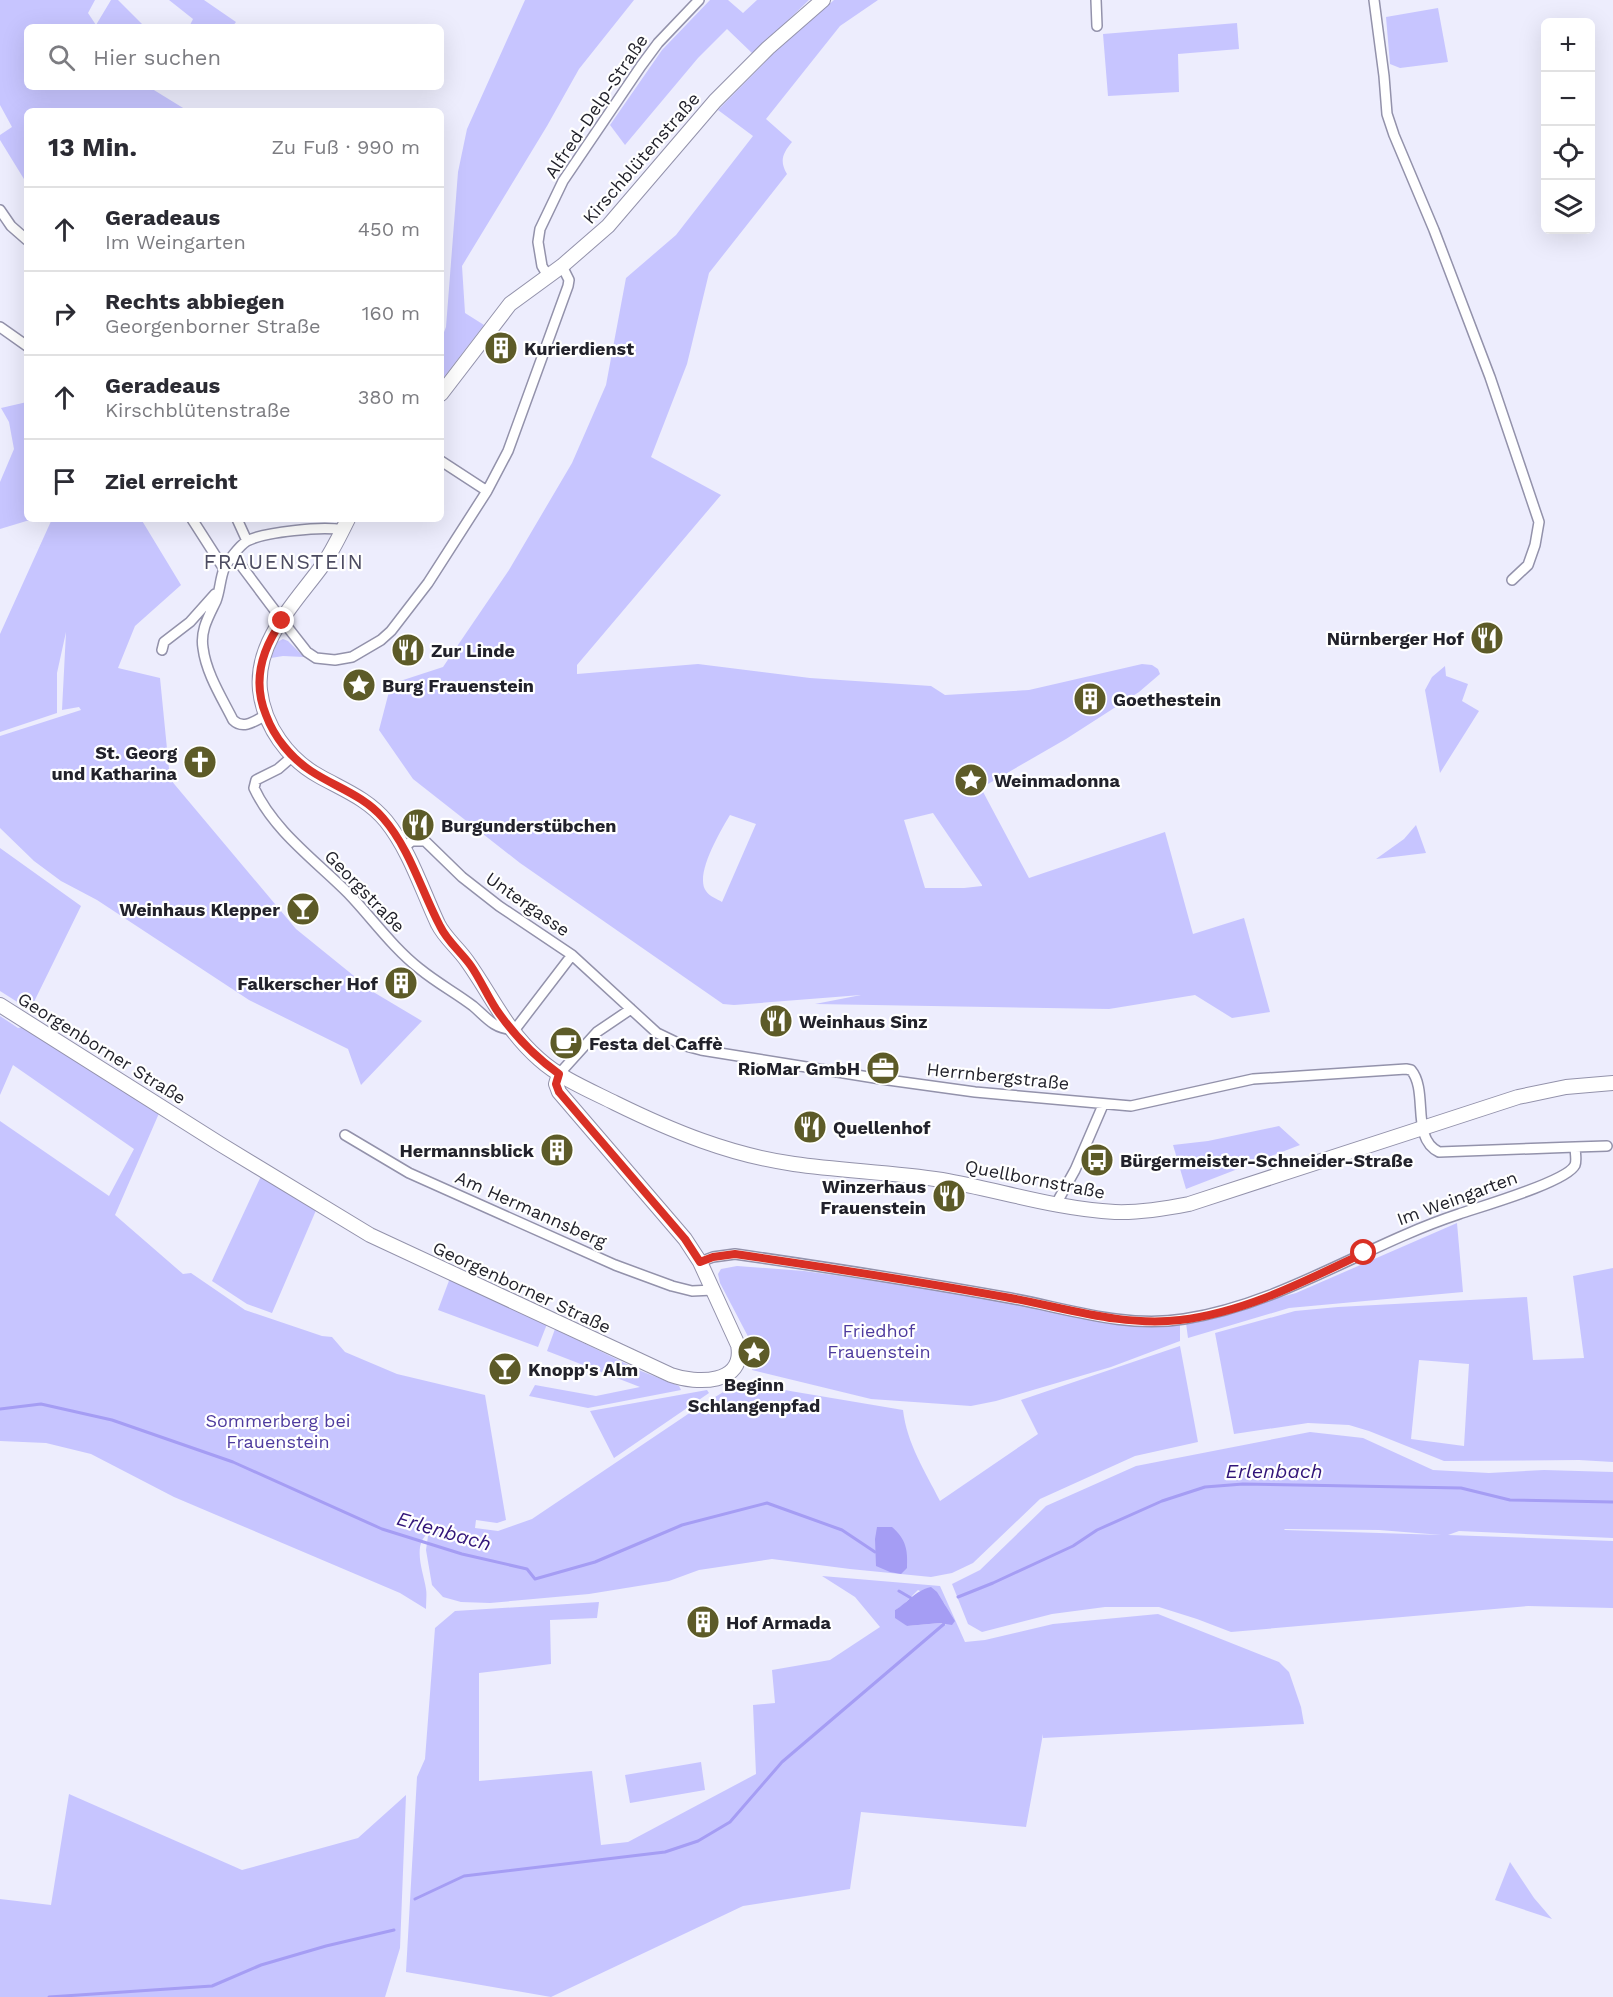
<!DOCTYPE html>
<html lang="de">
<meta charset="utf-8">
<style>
:root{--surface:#fff;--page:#f7f7f7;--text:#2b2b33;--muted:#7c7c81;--line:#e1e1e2}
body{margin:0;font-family:"Work Sans",sans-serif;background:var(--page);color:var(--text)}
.controls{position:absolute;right:18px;top:18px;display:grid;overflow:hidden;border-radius:9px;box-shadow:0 6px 24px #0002}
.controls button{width:54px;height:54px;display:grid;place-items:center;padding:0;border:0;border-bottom:2px solid var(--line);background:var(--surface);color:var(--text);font:30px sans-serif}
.stop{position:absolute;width:18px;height:18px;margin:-14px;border:4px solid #d93025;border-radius:50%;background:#fff}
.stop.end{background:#d93025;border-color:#fff;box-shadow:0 2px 6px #0008}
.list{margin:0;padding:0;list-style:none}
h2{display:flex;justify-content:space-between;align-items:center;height:78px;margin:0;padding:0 24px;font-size:26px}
h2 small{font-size:20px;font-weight:400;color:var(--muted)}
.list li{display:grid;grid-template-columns:39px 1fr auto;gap:18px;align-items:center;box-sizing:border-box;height:84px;padding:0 24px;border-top:2px solid var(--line)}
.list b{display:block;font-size:22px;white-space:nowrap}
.list p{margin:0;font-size:20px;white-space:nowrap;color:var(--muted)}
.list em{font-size:20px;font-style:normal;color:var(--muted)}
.icon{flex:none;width:33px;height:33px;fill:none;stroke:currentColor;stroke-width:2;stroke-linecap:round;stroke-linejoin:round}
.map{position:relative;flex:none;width:1613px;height:1997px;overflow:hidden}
.search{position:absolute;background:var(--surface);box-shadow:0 6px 24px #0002;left:24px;top:24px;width:420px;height:66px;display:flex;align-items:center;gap:15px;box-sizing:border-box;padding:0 21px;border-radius:9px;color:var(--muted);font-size:22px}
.panel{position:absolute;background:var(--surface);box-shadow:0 6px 24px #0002;left:24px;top:108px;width:420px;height:414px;border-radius:9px}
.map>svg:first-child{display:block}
.green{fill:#c7c5ff;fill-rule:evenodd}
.water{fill:#a59df4}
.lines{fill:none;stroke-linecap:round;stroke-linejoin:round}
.stream{stroke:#a59df4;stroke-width:3}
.street-casing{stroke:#9392ab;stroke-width:12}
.secondary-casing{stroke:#9392ab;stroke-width:16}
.street{stroke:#fff;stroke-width:9}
.secondary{stroke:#fff;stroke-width:14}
.route{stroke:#d93025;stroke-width:8}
.labels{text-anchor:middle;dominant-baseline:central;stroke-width:4.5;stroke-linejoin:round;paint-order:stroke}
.street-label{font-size:18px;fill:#22222b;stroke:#fff}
.poi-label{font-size:18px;font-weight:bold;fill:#22222b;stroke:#fff;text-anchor:start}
.park-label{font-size:18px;fill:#4e3b9e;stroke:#fff}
.water-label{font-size:20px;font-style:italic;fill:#321579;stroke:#fff}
.quarter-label{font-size:21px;letter-spacing:1.5px;fill:#4c4b61;stroke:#fff}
</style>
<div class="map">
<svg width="1613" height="1997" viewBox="0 0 1613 1997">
<rect width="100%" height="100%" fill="#ededfd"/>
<path class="green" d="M0,0H95L88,13L96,25L111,0H118L145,27H27V87H149L188,111H27V184L0,140V135L12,127L0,105Z
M169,0H204L236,22L232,27H189L193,19Z
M525,0H634L579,69L547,126L462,266L465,313L484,325L441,381V340L446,327L458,172L467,129Z
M710,0H728L743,13L757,0H809L753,54L727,29L698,58L625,145L610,125L662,50Z
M834,0H878L840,26L766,119L792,142C783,153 779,161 787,174L709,273L687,364L651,457L721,495L577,665V674L698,664L810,678L931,686L945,695L1029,690L1142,664L1152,665L1158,669L1160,674L1139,692L1066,739L981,788L1029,878L1165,832L1193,934L1244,918L1270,1012L1232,1018L1195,995L1109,1009L815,1004L861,995L734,1005L723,1004L520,863L413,779L379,730L391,684L443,667L509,570L572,463L606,385L626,278L676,235L753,136L718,110L774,53ZM933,813L982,885V886L964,888H925L904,820ZM730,815L756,824L722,902C717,899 709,896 706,891C694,875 721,830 730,815Z
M1438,8L1448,62L1400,68L1390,64L1386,17Z
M1237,23L1239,49L1178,54L1179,92L1108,96L1103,34Z
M27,402V519H33L0,529V482L14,449L9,422L1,408Z
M52,519H141L181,585L135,626L118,668L160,678L170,779L296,929L375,993L422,1021L361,1085L348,1049L249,1000L97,900L61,881L34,861L0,828V736L81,710L79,707L62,710L66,632L57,673V713L0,732V634Z
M283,639L288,641L304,657L283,656L271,658L277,642Z
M1445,666L1446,676L1468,684L1462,701L1479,711L1440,773L1425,690L1432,677Z
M1416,825L1426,853L1376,859L1404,839Z
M0,848L81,906L30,1010L0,991Z
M0,1016L18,1028L28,1026L160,1111L115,1215L183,1274L191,1273L245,1310L322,1336L332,1337L345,1352L397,1374L485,1395L506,1520L497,1523L476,1520L475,1528L498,1531L532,1519L694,1410L733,1386L754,1385L903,1410C907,1444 925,1471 940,1501L1038,1434L1021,1400L1180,1346L1198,1442L1135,1456L1040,1499L973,1563L952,1573L931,1577L850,1569L772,1559L699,1570L669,1581L589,1594L490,1603L461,1602L443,1597L432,1585L426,1550L428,1536L433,1530C410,1541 423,1570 426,1589C427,1595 426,1602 426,1609L400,1593L174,1497L91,1454L46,1443L0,1441V1121L109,1196L134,1149L13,1065L0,1095Z
M1279,1126L1300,1145L1186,1189L1173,1145L1208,1141Z
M262,1174L317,1208L272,1313L247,1304L212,1281Z
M1457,1223L1463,1292L1289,1308L1188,1338L1186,1323L1296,1293Z
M737,1266L804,1271L948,1291L1123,1323L1180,1325V1341L1111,1367L996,1401L971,1406L871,1399L752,1370L756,1355L753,1346L720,1283L718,1274L721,1269Z
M1613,1268V1462L1579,1460L1444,1461L1369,1431L1349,1425L1308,1423L1234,1434L1215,1333L1295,1311L1338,1307L1527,1297L1533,1360L1584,1358L1573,1276ZM1419,1360L1469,1364L1464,1446L1411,1439Z
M450,1278L547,1324L538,1347L438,1310Z
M555,1329L641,1371L679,1386L681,1390L588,1408L529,1396L535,1385L596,1396L640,1387L547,1351Z
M707,1390L709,1393L614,1458L590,1411Z
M1310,1432L1363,1438L1433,1470L1489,1473L1544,1470L1613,1472V1538L1459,1531L1448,1535L1613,1541V1608L1528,1606L1231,1632L1197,1619L1159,1607H1105L1052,1614L982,1632L968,1624L952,1584L980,1570L1046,1506L1136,1466ZM1284,1529L1379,1530L1442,1535L1285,1530Z
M822,1576L940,1586L965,1642L985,1640L1053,1624L1158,1614L1279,1662L1289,1672L1301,1707L1304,1724L1043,1738V1734L1026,1827L861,1812L850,1889L743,1906L551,1997L406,1972L417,1777L425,1759L435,1628L455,1611L599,1602L597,1618L550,1620L551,1664L479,1673V1781L592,1771L601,1845L628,1842L756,1774L753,1705L775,1703L772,1670L830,1660L880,1627L855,1597ZM918,1590L944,1603L946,1607V1625L940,1623L907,1626L895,1610L902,1606Z
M701,1762L705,1790L630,1803L625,1775Z
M69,1794L242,1870L358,1838L406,1795L400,1948L385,1997H0V1899L51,1905Z
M1510,1862L1534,1898L1552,1919L1495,1900Z"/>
<path class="water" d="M877,1527H892C906,1539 908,1550 907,1568L901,1574L890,1572L876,1566L875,1539Z
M931,1587L937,1592L955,1621L952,1625L940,1623L907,1626L895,1618V1610C909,1602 914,1591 931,1587Z"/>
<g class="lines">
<path class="stream" d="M0,1409L41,1404L112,1420L233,1462L382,1529L462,1554L527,1569L535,1579L595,1562L682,1525L767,1503L842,1530L875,1552
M899,1591L911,1598
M958,1597L993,1583L1073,1546L1097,1530L1162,1501L1205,1487L1243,1484L1461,1488L1510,1500L1613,1502
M415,1899L464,1876L665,1852L698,1841L730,1822L782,1762L944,1624L945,1620
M49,1997L212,1986L261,1965L326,1946L394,1930"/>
<defs>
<path id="street" d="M1096,0L1097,26
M1374,0L1384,76L1387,114L1394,135L1434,230L1490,377L1539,522L1535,545L1528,565L1512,580
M0,210L11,226L27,240
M548,276L542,266L538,242L540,229L563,181L641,66L658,43L699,0
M0,327L27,346
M441,461L487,491
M192,519L224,569
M237,519L247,541
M234,556L282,620L307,652L316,658L335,660L352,657L381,640L391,631L428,583L487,491L508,451L568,286L569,280L562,266
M162,650L164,642L190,622L215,594
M266,715C255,721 243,730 233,720C222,698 206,673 203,648C200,630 209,616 216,601C220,591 220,579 224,569C228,561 239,546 247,541C264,532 323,526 342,530
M293,756L278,769L256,780L254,788C274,831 315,860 348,893C372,918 392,947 420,969C437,983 456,993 473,1006C485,1016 494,1029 511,1029
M403,848L412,841H425L462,877L499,906L572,955L657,1033L682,1045L701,1050L881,1079L975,1092L1131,1106L1253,1079L1406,1069L1411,1070C1429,1091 1410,1138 1439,1152L1575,1147C1575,1152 1577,1160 1575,1165C1567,1182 1479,1207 1459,1214C1365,1245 1282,1304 1184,1319C1123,1329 1063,1307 1004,1297C915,1281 825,1267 735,1254L713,1257L700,1262
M513,1032L572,955
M559,1074L597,1032L631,1009
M345,1135L409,1173L615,1265L672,1286L692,1291L713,1290
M1575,1147L1607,1146
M1056,1204L1075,1170L1103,1105"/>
<path id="secondary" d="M441,394L510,304L562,266L608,226L715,101L768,48L823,0
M348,519C340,535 332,552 322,566C295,603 255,641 260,690C264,726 288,759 319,776C344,790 368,799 386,821C410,851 422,890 438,924C445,938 458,948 467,961C492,996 505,1029 539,1059C560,1078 589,1090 615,1103C672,1131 730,1155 794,1164C843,1171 892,1172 942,1180C999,1190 1056,1209 1115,1212C1140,1213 1164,1209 1189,1204L1518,1097L1566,1087L1613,1083
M0,1005L220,1144L370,1235L671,1375C696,1384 746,1385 738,1345L700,1262L685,1239L559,1092L556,1084L559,1074"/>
</defs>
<use href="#street" class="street-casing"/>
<use href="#secondary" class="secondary-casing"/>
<use href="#street" class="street"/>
<use href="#secondary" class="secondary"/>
</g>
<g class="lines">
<path class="route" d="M282,621C262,649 252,681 266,715C274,737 291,758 311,771C335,787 363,795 383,818C410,849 421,890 440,926C447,941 461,952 471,966C480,979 487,995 496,1009C513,1034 534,1056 559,1074L556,1084L559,1092L685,1239L700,1262L713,1257L735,1254C825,1267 915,1281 1005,1297C1063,1307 1121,1327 1180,1320C1246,1312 1305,1281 1364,1253"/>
</g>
<defs>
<symbol id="building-disc" viewBox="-11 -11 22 22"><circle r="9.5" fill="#5d5b28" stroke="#fff"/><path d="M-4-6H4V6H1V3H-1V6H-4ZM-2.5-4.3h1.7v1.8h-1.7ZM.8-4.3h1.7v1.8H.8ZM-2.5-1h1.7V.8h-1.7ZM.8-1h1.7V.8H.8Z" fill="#fff"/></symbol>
<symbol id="restaurant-disc" viewBox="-11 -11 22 22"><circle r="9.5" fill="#5d5b28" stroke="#fff"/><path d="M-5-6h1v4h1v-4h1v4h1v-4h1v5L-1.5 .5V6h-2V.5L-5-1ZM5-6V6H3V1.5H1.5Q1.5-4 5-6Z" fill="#fff"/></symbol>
<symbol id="sight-disc" viewBox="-11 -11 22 22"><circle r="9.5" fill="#5d5b28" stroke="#fff"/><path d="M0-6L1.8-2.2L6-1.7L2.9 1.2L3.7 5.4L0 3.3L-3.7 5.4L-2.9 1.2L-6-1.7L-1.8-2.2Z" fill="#fff"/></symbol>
<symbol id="church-disc" viewBox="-11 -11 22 22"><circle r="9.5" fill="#5d5b28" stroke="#fff"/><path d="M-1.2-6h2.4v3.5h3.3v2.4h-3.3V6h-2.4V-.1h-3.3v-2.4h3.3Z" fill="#fff"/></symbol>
<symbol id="bar-disc" viewBox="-11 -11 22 22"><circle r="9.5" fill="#5d5b28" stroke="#fff"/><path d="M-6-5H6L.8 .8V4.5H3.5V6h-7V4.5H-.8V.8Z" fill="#fff"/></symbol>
<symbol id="cafe-disc" viewBox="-11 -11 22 22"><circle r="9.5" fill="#5d5b28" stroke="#fff"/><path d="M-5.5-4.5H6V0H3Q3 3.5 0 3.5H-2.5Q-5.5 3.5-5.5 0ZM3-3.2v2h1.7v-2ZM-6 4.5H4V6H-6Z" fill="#fff"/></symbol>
<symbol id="office-disc" viewBox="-11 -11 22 22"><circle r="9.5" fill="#5d5b28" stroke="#fff"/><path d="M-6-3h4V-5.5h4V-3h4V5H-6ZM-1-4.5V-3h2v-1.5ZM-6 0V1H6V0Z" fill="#fff"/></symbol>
<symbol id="bus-disc" viewBox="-11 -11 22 22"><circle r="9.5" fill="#5d5b28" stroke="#fff"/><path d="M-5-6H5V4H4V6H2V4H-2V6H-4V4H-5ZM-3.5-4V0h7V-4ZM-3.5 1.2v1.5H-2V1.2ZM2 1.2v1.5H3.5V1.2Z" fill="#fff"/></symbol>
</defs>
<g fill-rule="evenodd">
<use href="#building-disc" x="482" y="329" width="38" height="38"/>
<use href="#restaurant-disc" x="1468" y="619" width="38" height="38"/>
<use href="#restaurant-disc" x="389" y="631" width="38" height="38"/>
<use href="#sight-disc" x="340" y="666" width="38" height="38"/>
<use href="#building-disc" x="1071" y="680" width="38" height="38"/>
<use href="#church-disc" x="181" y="743" width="38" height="38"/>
<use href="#sight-disc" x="952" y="761" width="38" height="38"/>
<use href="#restaurant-disc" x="399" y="806" width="38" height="38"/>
<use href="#bar-disc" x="284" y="890" width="38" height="38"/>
<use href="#building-disc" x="382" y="964" width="38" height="38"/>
<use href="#restaurant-disc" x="757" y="1002" width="38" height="38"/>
<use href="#cafe-disc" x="547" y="1024" width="38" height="38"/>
<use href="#office-disc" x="864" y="1049" width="38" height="38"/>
<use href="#restaurant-disc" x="791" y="1108" width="38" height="38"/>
<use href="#building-disc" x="538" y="1131" width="38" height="38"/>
<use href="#bus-disc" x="1078" y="1141" width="38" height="38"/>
<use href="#restaurant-disc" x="930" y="1177" width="38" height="38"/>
<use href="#sight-disc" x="735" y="1333" width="38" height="38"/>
<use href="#bar-disc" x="486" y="1350" width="38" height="38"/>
<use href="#building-disc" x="684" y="1603" width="38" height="38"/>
</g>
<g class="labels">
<g class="street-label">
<text transform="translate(596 106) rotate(-56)">Alfred-Delp-Straße</text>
<text transform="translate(641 158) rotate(-49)">Kirschblütenstraße</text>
<text transform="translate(365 891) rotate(46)">Georgstraße</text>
<text transform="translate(528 904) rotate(35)">Untergasse</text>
<text transform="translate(102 1048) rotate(32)">Georgenborner Straße</text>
<text transform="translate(998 1076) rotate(6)">Herrnbergstraße</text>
<text transform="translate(1035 1179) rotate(11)">Quellbornstraße</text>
<text transform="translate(1457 1198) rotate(-20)">Im Weingarten</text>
<text transform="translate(531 1209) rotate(24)">Am Hermannsberg</text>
<text transform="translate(522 1287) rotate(25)">Georgenborner Straße</text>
</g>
<g class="poi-label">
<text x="524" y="348">Kurierdienst</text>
<text x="1464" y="638" text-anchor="end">Nürnberger Hof</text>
<text x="431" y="650">Zur Linde</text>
<text x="382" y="685">Burg Frauenstein</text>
<text x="1113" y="699">Goethestein</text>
<text x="177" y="752" text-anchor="end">St. Georg<tspan x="177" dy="21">und Katharina</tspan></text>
<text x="994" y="780">Weinmadonna</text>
<text x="441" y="825">Burgunderstübchen</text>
<text x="280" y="909" text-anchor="end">Weinhaus Klepper</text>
<text x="378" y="983" text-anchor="end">Falkerscher Hof</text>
<text x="799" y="1021">Weinhaus Sinz</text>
<text x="589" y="1043">Festa del Caffè</text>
<text x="860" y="1068" text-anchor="end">RioMar GmbH</text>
<text x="833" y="1127">Quellenhof</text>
<text x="534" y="1150" text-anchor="end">Hermannsblick</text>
<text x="1120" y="1160">Bürgermeister-Schneider-Straße</text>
<text x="926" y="1186" text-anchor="end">Winzerhaus<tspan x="926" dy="21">Frauenstein</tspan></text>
<text x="528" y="1369">Knopp's Alm</text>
<text x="754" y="1384" text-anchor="middle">Beginn<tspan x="754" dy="21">Schlangenpfad</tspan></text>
<text x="726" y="1622">Hof Armada</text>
</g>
<g class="park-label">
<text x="879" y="1330">Friedhof<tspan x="879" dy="21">Frauenstein</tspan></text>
<text x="278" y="1420">Sommerberg bei<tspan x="278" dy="21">Frauenstein</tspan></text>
</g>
<g class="water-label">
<text x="1274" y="1471">Erlenbach</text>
<text transform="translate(444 1531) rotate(16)">Erlenbach</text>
</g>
<g class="quarter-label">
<text x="284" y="561">FRAUENSTEIN</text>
</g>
</g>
</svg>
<div class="controls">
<button>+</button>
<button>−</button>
<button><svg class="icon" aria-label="locate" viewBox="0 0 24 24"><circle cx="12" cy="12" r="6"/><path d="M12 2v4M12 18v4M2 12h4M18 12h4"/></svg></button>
<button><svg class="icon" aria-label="layers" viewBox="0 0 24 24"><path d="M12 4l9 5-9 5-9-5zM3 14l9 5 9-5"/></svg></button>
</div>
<div class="stop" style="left:1364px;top:1253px"></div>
<div class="stop end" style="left:282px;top:621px"></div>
<div class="search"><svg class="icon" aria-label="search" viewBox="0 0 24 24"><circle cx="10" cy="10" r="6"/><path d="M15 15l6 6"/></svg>Hier suchen</div>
<section class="panel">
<h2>13 Min.<small>Zu Fuß · 990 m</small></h2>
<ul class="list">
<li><svg class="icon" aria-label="ahead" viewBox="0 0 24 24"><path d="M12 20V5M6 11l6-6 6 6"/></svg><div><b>Geradeaus</b><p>Im Weingarten</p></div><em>450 m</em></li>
<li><svg class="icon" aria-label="right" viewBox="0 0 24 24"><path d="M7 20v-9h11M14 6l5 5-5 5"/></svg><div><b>Rechts abbiegen</b><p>Georgenborner Straße</p></div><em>160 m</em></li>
<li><svg class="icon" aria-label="ahead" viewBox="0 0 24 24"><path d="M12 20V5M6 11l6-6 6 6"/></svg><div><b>Geradeaus</b><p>Kirschblütenstraße</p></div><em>380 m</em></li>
<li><svg class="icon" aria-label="arrive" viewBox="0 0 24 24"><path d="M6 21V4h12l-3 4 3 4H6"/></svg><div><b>Ziel erreicht</b></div></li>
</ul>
</section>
</div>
